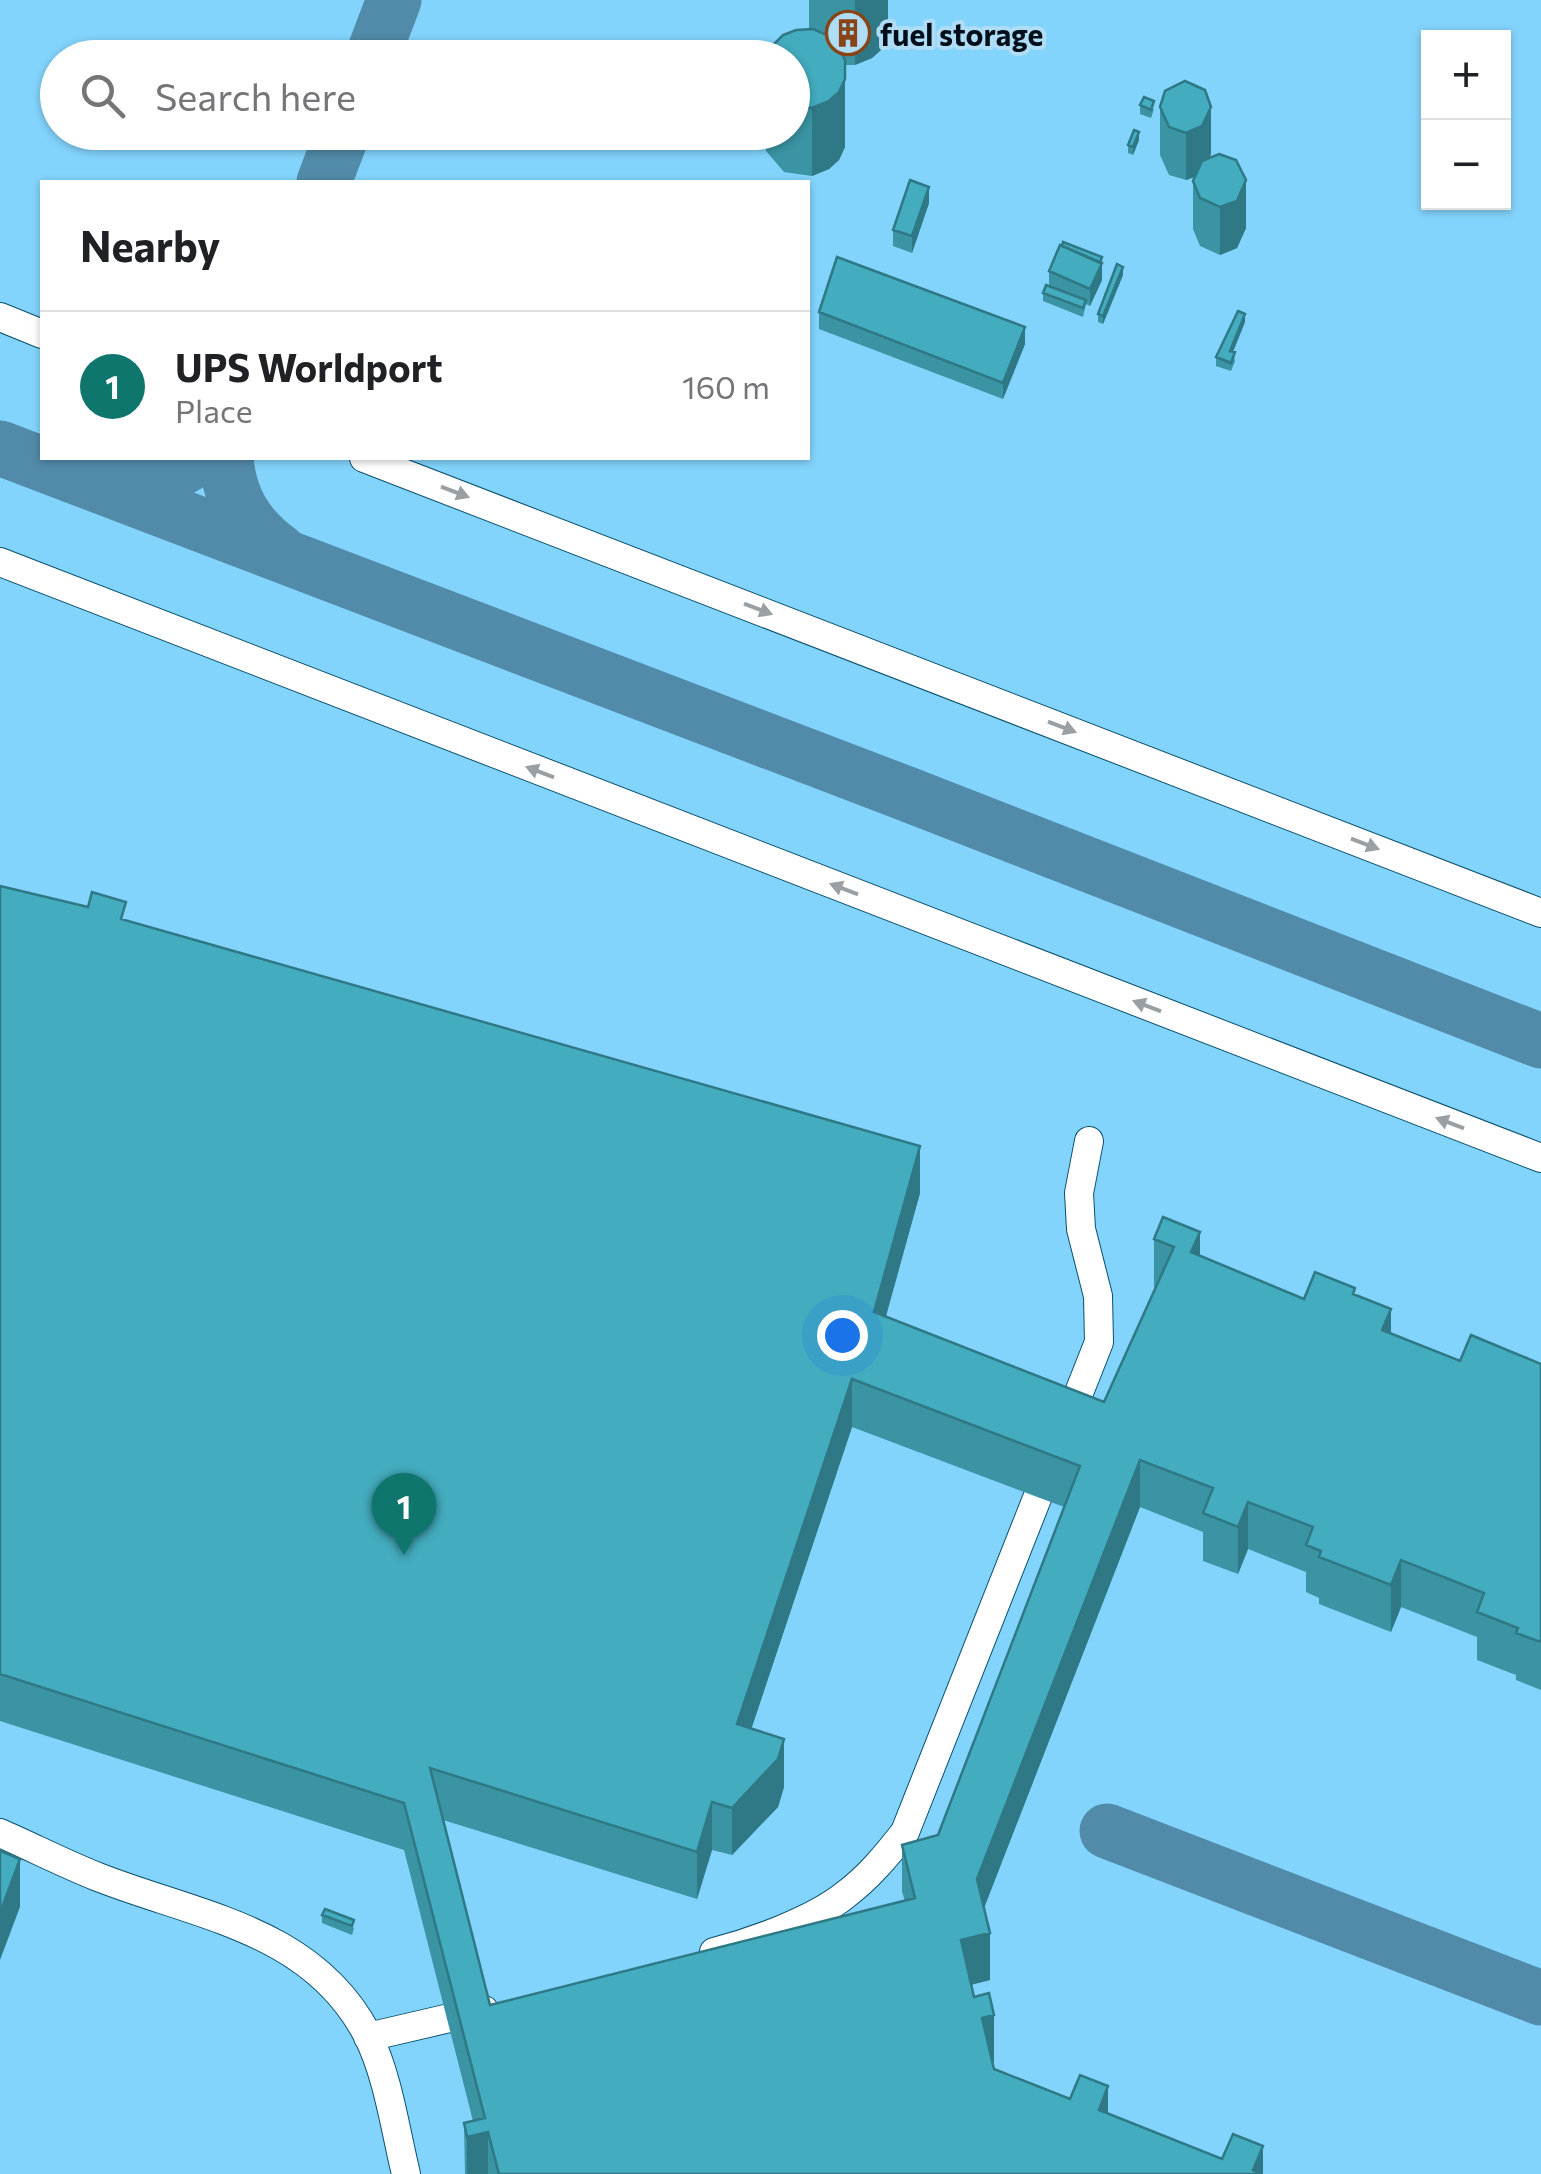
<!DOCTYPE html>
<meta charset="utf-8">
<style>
:root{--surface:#fff;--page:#f2f2f2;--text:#202124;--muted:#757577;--line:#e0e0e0;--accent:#0f766e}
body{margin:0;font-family:Commissioner,sans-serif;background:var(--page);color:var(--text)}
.controls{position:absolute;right:30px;top:30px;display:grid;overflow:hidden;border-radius:0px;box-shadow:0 2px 8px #0004}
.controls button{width:90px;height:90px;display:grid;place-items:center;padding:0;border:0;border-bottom:2px solid var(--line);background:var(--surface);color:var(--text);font:50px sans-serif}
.you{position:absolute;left:842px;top:1335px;width:35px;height:35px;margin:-25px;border:8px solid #fff;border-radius:50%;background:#1a73e8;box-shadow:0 0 0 15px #1a73e833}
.badge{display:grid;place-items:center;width:65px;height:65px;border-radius:50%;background:var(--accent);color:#fff;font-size:32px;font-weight:700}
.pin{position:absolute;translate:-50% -82px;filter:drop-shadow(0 2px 5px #0008)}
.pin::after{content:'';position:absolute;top:52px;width:35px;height:30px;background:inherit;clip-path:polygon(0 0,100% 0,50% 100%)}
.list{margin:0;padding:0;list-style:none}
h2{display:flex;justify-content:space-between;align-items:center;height:130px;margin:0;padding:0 40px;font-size:42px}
h2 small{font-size:32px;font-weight:400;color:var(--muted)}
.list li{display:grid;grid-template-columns:65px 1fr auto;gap:30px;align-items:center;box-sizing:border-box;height:150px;padding:0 40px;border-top:2px solid var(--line)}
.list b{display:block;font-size:38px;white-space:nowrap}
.list p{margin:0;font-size:32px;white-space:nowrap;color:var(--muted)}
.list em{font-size:32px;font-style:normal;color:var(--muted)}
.icon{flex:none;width:55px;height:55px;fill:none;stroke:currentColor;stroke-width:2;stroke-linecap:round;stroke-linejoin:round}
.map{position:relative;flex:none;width:1541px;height:2174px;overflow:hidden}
.search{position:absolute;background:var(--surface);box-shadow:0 2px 8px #0004;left:40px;top:40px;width:770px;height:110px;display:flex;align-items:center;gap:25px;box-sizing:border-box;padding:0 35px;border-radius:55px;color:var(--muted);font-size:38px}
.panel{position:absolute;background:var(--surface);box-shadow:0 2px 8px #0004;left:40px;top:180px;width:770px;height:280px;border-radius:0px}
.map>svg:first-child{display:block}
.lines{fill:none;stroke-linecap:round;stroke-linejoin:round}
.taxiway{stroke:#528ba9;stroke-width:55}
.minor-casing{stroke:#08506b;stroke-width:30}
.minor{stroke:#fff;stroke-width:28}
.wall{fill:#3a94a3;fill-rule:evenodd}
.shaded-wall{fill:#2f7885}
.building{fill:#43acbe;stroke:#2f7885;stroke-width:2.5;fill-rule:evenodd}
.oneway{fill:#999fa3}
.labels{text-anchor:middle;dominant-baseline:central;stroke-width:8;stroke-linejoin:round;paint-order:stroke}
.poi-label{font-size:30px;font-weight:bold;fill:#000e19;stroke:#afddf5;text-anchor:start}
</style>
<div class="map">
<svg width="1541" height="2174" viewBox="0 0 1541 2174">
<rect width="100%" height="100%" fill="#83d4fd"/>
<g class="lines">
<path class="taxiway" d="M372,58L394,0
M324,182L343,132
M0,448L907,794L1541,1041
M226,458C229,498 246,527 279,551
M102,483C137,487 169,478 198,458
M1107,1831L1541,1998"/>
<defs>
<path id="minor" d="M0,317L42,334
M364,458L1541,913
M0,562L1541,1158
M1067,1423L1099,1342L1098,1296L1081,1229L1079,1193L1089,1141
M0,1833C32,1847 65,1864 98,1877C197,1916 312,1929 367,2034C388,2075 395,2129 406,2174
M714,1952C753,1942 814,1920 845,1895C869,1877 887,1855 905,1832L1051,1463
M368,2037L484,2010"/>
</defs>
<use href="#minor" class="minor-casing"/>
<use href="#minor" class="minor"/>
</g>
<path class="wall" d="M809,0H888V36L882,49L872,58L855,65H845V147L839,160L829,169L812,176L784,172L766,151V132H792V58L809,29Z
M1140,105L1154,109L1151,118L1140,114Z
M1160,107L1211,154L1209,158L1246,228L1237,248L1220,255L1200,246L1193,229V181L1195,177L1186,180L1169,175L1160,155Z
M1139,140L1133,155L1128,153V145Z
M929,203L912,253L893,246V230Z
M1102,257V280L1090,306L1086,304L1083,317L1043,301V293L1049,286V271Z
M1123,275L1103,324L1098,322V314Z
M819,312L1025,344L1003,399L819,329Z
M1245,322L1233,352L1235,361L1231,371L1216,366V357Z
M0,886L126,920L920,1193L885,1317L1104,1402L1156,1287H1154V1239L1200,1256L1304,1299L1355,1294L1391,1333L1460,1361L1541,1364V1690L1516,1680V1675L1477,1660V1637L1401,1607L1391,1632L1319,1604V1598L1306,1592V1572L1248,1549L1238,1574L1203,1561V1532L1140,1507L984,1908L990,1980L971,1985L994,2062H992L994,2069L1263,2174H465L464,2123L473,2121L404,1850L0,1721ZM852,1427L1064,1507L938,1835L902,1845V1892L905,1901L490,2005L443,1820L697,1899L712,1850L732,1855L778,1807L784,1787L751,1729Z
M325,1909L354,1928L352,1935L322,1923V1915Z"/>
<path class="shaded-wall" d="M855,0H888V36L882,49L872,58L855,65Z
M845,79V147L839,160L829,169L812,176V108Z
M1211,107V154L1202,174L1186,180V133Z
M1139,132V140L1133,155V147Z
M1246,180V228L1237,248L1220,255V207Z
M929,187V203L912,253V236Z
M1102,257V280L1090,306V289Z
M1123,267V275L1103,324V316Z
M1245,314V322L1230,359V351Z
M1025,327V344L1003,399V383Z
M920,1146V1193L874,1360V1312Z
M1200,1232V1279L1191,1252Z
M1391,1309V1356L1382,1330Z
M852,1379V1427L737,1772V1724Z
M1140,1460V1507L977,1926V1879Z
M1248,1502V1549L1238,1574V1527Z
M1401,1560V1607L1391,1632V1585Z
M784,1739V1787L778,1807L732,1855V1808Z
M712,1802V1850L697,1899V1852Z
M20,1859V1907L0,1960V1913Z
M990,1933V1980L961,1987V1940Z
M994,2015V2062L982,2065V2018Z
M1108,2086V2134L1099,2110Z
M488,2132V2174H467V2137Z
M1263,2146V2174L1253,2170Z"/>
<path class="building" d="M813,29L829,36L836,42L845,60V79L839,92L829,101L812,108L792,105V58H767V51L783,35L796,30Z
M1185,81L1205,90L1211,107L1202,126L1186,133L1169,127L1160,107L1165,91Z
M1144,97L1154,101L1151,110L1140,105Z
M1134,130L1139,132L1133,147L1128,145Z
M1219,154L1236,160L1246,180L1237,201L1220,207L1200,198L1193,181L1202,161Z
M910,180L929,187L912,236L893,230Z
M1063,242L1102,257L1100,263L1062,246Z
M1060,245L1102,263L1090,289L1049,271Z
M837,257L1025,327L1003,383L819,312Z
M1117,264L1123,267L1103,316L1098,314Z
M1046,285L1086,300L1083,308L1043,293Z
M1238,311L1245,314L1230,351L1235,352L1231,363L1216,357Z
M0,886L88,907L92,892L126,902L121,919L920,1146L874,1312L1104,1402L1174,1247L1154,1239L1163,1217L1200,1232L1191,1252L1304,1299L1315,1272L1355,1288L1353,1294L1391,1309L1382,1330L1460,1361L1471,1335L1541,1364V1642L1516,1633L1518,1628L1477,1612L1484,1593L1401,1560L1391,1585L1319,1557L1321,1551L1306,1545L1313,1527L1248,1502L1238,1527L1203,1513L1213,1488L1140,1460L977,1879L990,1933L961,1940L974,1997L989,1993L994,2015L982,2018L994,2069L1070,2099L1080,2075L1108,2086L1099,2110L1222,2159L1233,2134L1263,2146L1253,2170L1262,2174H499L488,2132L467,2137L464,2123L485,2118L404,1803L0,1674ZM852,1379L1080,1466L938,1835L902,1845L915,1898L490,2005L430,1768L697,1852L712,1802L732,1808L778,1759L784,1739L737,1724Z
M0,1851L20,1859L0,1913Z
M325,1909L354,1920L352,1926L322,1915Z"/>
<defs><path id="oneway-solid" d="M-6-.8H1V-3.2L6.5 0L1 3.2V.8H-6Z" transform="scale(2.5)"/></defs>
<g class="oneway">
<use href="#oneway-solid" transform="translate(455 492) rotate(21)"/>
<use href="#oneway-solid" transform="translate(758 609) rotate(21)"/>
<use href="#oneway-solid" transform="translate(1062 727) rotate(21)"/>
<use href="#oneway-solid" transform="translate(540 772) rotate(-159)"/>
<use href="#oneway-solid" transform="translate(1365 844) rotate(21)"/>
<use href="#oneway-solid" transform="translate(844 889) rotate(-159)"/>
<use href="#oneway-solid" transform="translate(1147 1006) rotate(-159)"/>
<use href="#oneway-solid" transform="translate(1450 1123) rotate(-159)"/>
</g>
<defs>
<symbol id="building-ring" viewBox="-11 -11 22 22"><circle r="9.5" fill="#afddf5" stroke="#884517" stroke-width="1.5"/><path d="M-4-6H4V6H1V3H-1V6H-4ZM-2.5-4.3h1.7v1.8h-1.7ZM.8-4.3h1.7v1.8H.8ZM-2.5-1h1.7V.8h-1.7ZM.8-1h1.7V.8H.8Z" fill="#884517"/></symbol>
</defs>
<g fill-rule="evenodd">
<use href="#building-ring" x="823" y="8" width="50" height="50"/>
</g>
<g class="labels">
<g class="poi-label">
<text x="880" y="33">fuel storage</text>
</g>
</g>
</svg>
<div class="controls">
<button>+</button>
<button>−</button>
</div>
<div class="you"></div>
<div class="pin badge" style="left:404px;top:1555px">1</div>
<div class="search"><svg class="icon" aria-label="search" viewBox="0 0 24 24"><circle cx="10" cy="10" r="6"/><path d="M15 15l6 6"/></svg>Search here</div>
<section class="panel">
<h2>Nearby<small></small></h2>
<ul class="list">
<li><span class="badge">1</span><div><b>UPS Worldport</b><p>Place</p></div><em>160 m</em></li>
</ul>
</section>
</div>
